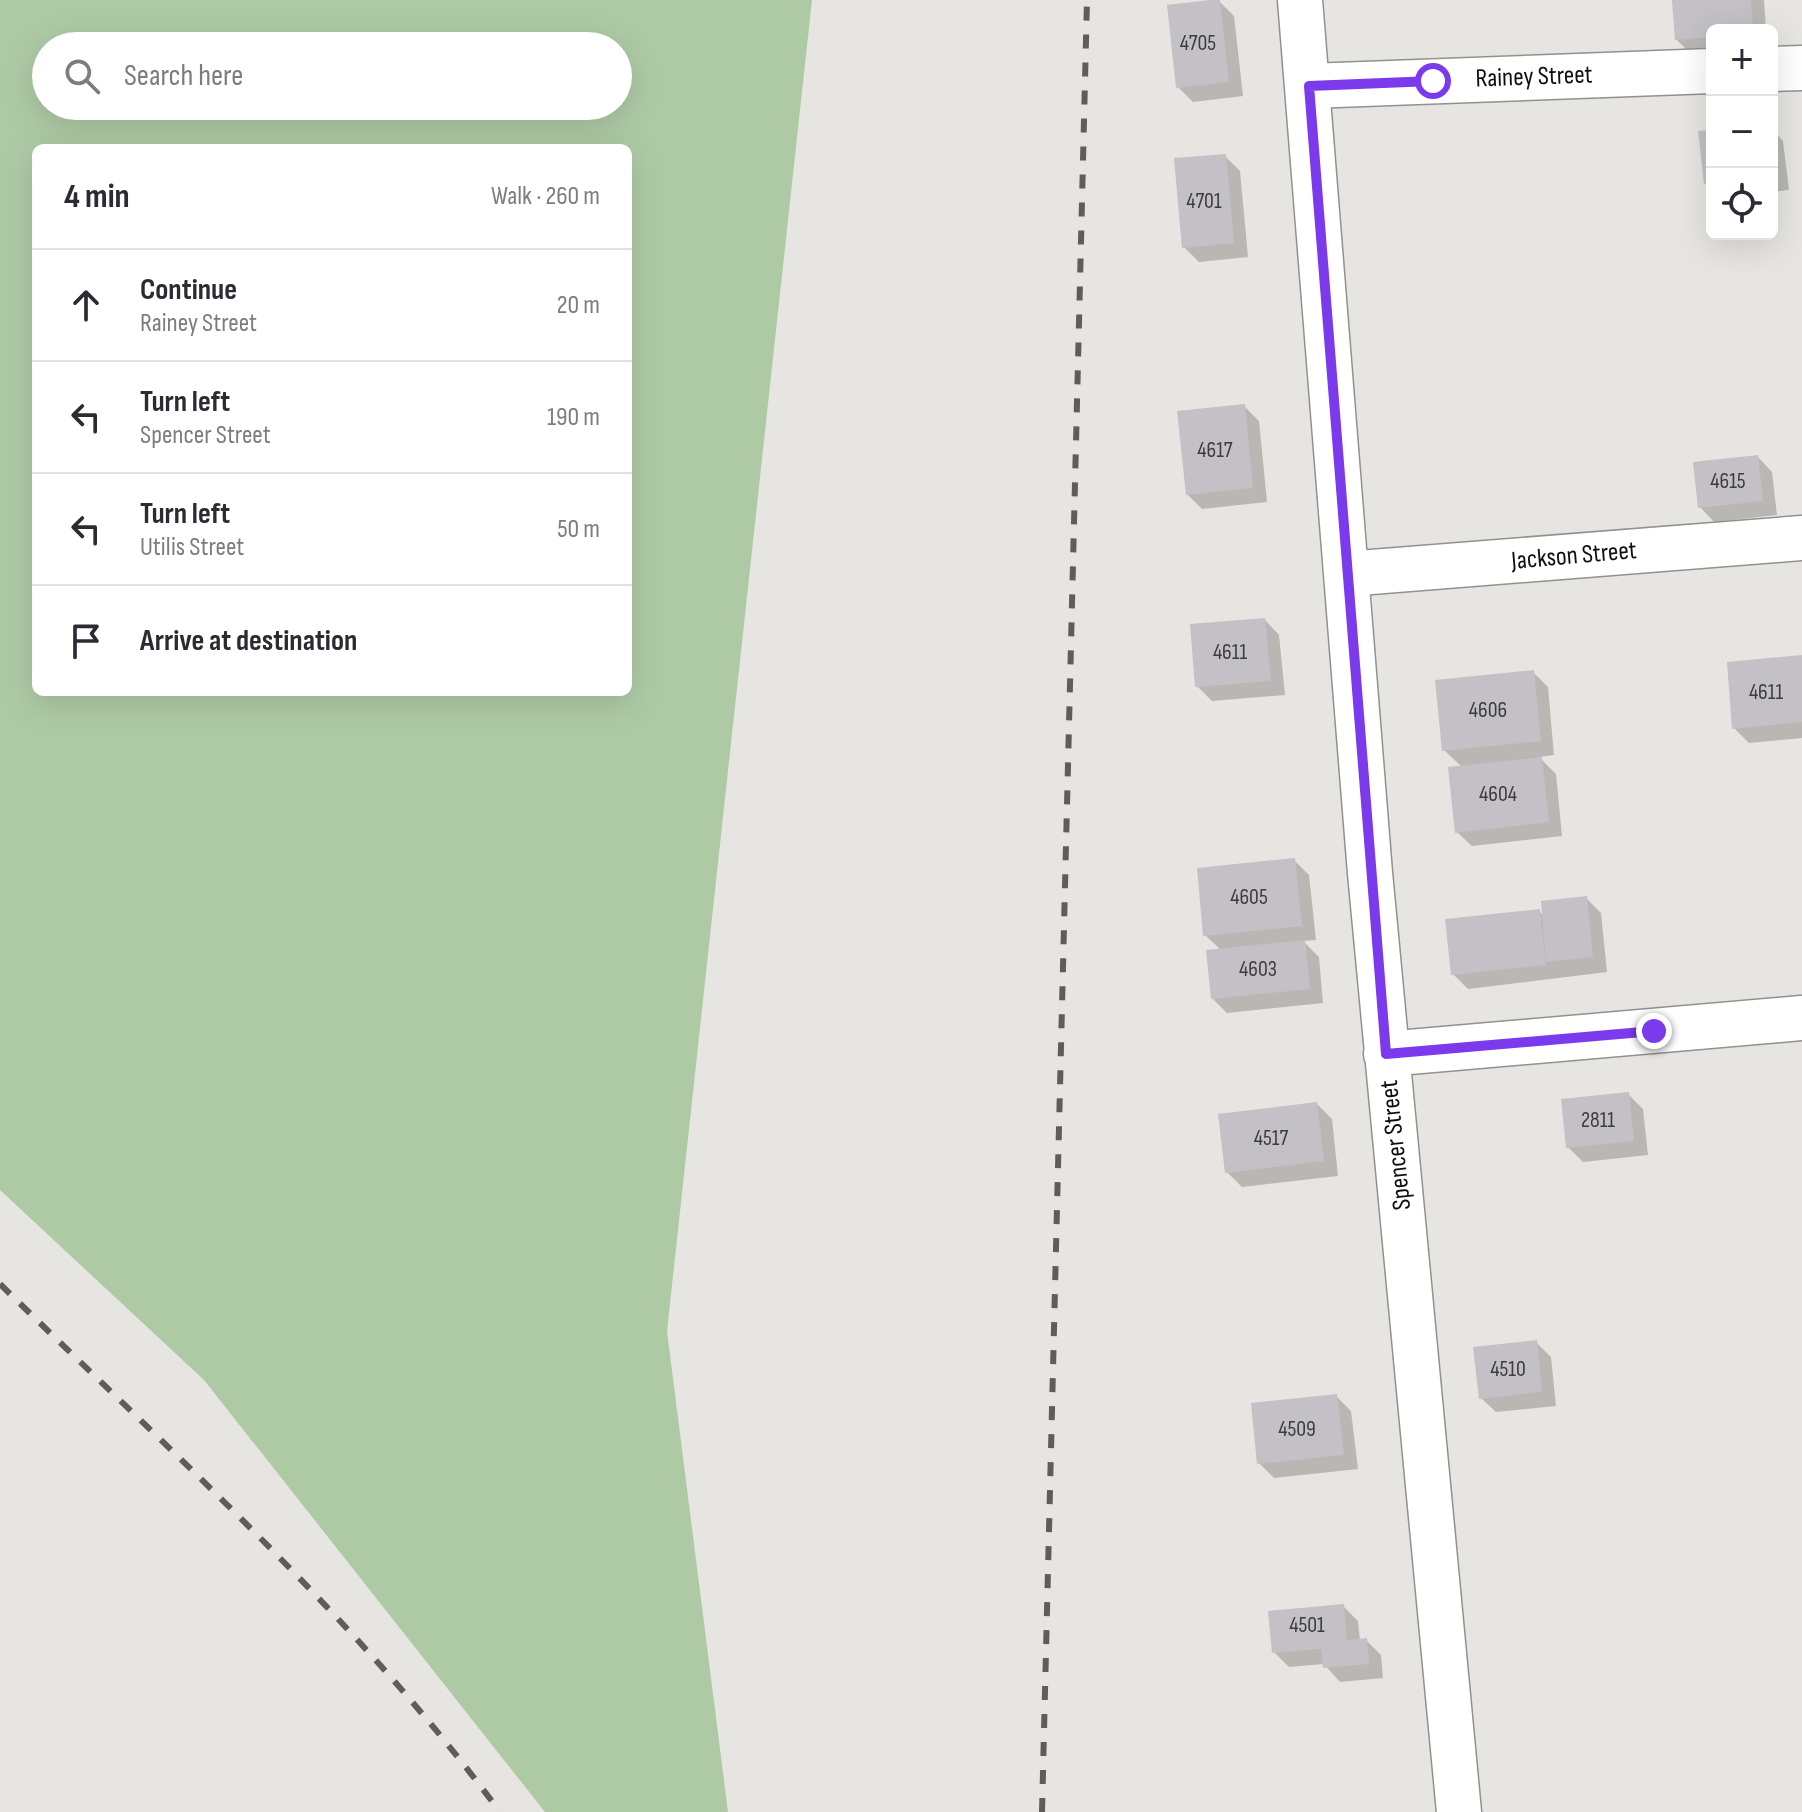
<!DOCTYPE html>
<meta charset="utf-8">
<style>
:root{--surface:#fff;--page:#f2f2f3;--text:#2b2b33;--muted:#7c7c81;--line:#e1e1e2}
body{margin:0;font-family:"Sofia Sans Condensed",sans-serif;background:var(--page);color:var(--text)}
.controls{position:absolute;right:24px;top:24px;display:grid;overflow:hidden;border-radius:12px;box-shadow:0 8px 32px #0002}
.controls button{width:72px;height:72px;display:grid;place-items:center;padding:0;border:0;border-bottom:2px solid var(--line);background:var(--surface);color:var(--text);font:40px sans-serif}
.stop{position:absolute;width:24px;height:24px;margin:-18px;border:6px solid #7c3aed;border-radius:50%;background:#fff}
.stop.end{background:#7c3aed;border-color:#fff;box-shadow:0 2px 8px #0008}
.list{margin:0;padding:0;list-style:none}
h2{display:flex;justify-content:space-between;align-items:center;height:104px;margin:0;padding:0 32px;font-size:34px}
h2 small{font-size:26px;font-weight:400;color:var(--muted)}
.list li{display:grid;grid-template-columns:52px 1fr auto;gap:24px;align-items:center;box-sizing:border-box;height:112px;padding:0 32px;border-top:2px solid var(--line)}
.list b{display:block;font-size:30px;white-space:nowrap}
.list p{margin:0;font-size:26px;white-space:nowrap;color:var(--muted)}
.list em{font-size:26px;font-style:normal;color:var(--muted)}
.icon{flex:none;width:44px;height:44px;fill:none;stroke:currentColor;stroke-width:2;stroke-linecap:round;stroke-linejoin:round}
.map{position:relative;flex:none;width:1802px;height:1812px;overflow:hidden}
.search{position:absolute;background:var(--surface);box-shadow:0 8px 32px #0002;left:32px;top:32px;width:600px;height:88px;display:flex;align-items:center;gap:20px;box-sizing:border-box;padding:0 28px;border-radius:44px;color:var(--muted);font-size:30px}
.panel{position:absolute;background:var(--surface);box-shadow:0 8px 32px #0002;left:32px;top:144px;width:600px;height:552px;border-radius:12px}
.map>svg:first-child{display:block}
.green{fill:#aecaa5;fill-rule:evenodd}
.shadow{fill:#0003}
.building{fill:#c3c1c5}
.lines{fill:none;stroke-linecap:round;stroke-linejoin:round}
.minor-casing{stroke:#92918d;stroke-width:47}
.minor{stroke:#fff;stroke-width:44}
.rail{stroke:#5e5d5b;stroke-width:6;stroke-dasharray:14 14;stroke-linecap:butt}
.route{stroke:#7c3aed;stroke-width:10}
.labels{text-anchor:middle;dominant-baseline:central;stroke-width:6;stroke-linejoin:round;paint-order:stroke}
.number-label{font-size:22px;fill:#3d3c3c}
.street-label{font-size:26px;fill:#100f0e;stroke:#fff}
</style>
<div class="map">
<svg width="1802" height="1812" viewBox="0 0 1802 1812">
<rect width="100%" height="100%" fill="#e6e5e1"/>
<path class="green" d="M0,0H812L667,1331L728,1812H545L204,1380L0,1190ZM46,46H618V106H46ZM36,148H628V692H36Z"/>
<path class="shadow" d="M1674,0H1764L1766,30H1712V52L1691,54L1676,39Z
M1219,1L1234,16L1243,96L1193,102L1178,87Z
M1772,129L1783,141L1789,190L1772,192Z
M1225,156L1240,171L1248,257L1199,262L1184,247Z
M1244,406L1259,421L1267,502L1202,509L1187,494Z
M1758,457L1772,472L1777,515L1714,522L1700,507Z
M1265,620L1279,635L1285,695L1212,701L1197,686Z
M1802,657V738L1749,743L1734,728Z
M1533,672L1548,687L1554,755L1539,757L1556,774L1562,836L1472,846L1457,832L1462,767L1444,750Z
M1294,860L1309,875L1316,940L1303,941L1319,957L1323,1003L1227,1013L1212,998L1221,950L1205,935Z
M1586,898L1601,913L1607,972L1468,989L1453,974L1539,911L1544,916Z
M1628,1094L1643,1109L1648,1155L1583,1162L1568,1147Z
M1317,1104L1332,1119L1338,1176L1242,1187L1227,1172Z
M1536,1342L1551,1357L1556,1406L1496,1412L1481,1398Z
M1336,1396L1351,1411L1358,1469L1274,1478L1259,1463Z
M1343,1606L1358,1621L1360,1641L1366,1640L1381,1655L1383,1678L1340,1682L1324,1664L1289,1667L1274,1652Z"/>
<path class="building" d="M1210,0H1220L1229,82L1176,88L1167,5Z
M1672,0H1751L1753,30H1712V37L1675,40Z
M1712,130V183L1704,184L1698,131Z
M1226,154L1234,243L1182,248L1174,158Z
M1245,404L1253,488L1186,495L1177,411Z
M1758,455L1763,501L1698,508L1693,462Z
M1265,618L1271,681L1195,687L1190,624Z
M1802,655V722L1732,729L1727,662Z
M1534,670L1541,741L1442,751L1435,680Z
M1542,757L1549,822L1455,833L1448,767Z
M1295,858L1302,926L1203,936L1197,868Z
M1587,896L1593,957L1546,962L1541,901Z
M1540,909L1546,965L1451,975L1445,919Z
M1305,940L1310,989L1211,999L1206,950Z
M1629,1092L1634,1141L1566,1148L1561,1099Z
M1317,1102L1324,1161L1225,1173L1218,1114Z
M1537,1340L1542,1392L1479,1399L1473,1347Z
M1337,1394L1344,1455L1257,1464L1251,1403Z
M1344,1604L1347,1640L1367,1638L1369,1664L1323,1668L1321,1649L1272,1653L1268,1611Z"/>
<g class="lines">
<defs>
<path id="minor" d="M1300,0L1370,873L1459,1812
M1772,69L1802,68
M1309,86L1712,71
M1346,574L1802,538
M1386,1054L1802,1018"/>
</defs>
<use href="#minor" class="minor-casing"/>
<use href="#minor" class="minor"/>
<path class="rail" d="M0,1284C172,1453 356,1617 500,1812
M1042,1812L1087,0"/>
</g>
<g class="lines">
<path class="route" d="M1433,81L1309,86L1386,1054L1654,1031"/>
</g>
<g class="labels">
<g class="number-label">
<text x="1198" y="43">4705</text>
<text x="1204" y="201">4701</text>
<text x="1215" y="450">4617</text>
<text x="1728" y="481">4615</text>
<text x="1230" y="652">4611</text>
<text x="1766" y="692">4611</text>
<text x="1488" y="710">4606</text>
<text x="1498" y="794">4604</text>
<text x="1249" y="897">4605</text>
<text x="1258" y="969">4603</text>
<text x="1598" y="1120">2811</text>
<text x="1271" y="1138">4517</text>
<text x="1508" y="1369">4510</text>
<text x="1297" y="1429">4509</text>
<text x="1307" y="1625">4501</text>
</g>
<g class="street-label">
<text transform="translate(1534 77) rotate(-2)">Rainey Street</text>
<text transform="translate(1574 556) rotate(-5)">Jackson Street</text>
<text transform="translate(1396 1145) rotate(-96)">Spencer Street</text>
</g>
</g>
</svg>
<div class="controls">
<button>+</button>
<button>−</button>
<button><svg class="icon" aria-label="locate" viewBox="0 0 24 24"><circle cx="12" cy="12" r="6"/><path d="M12 2v4M12 18v4M2 12h4M18 12h4"/></svg></button>
</div>
<div class="stop" style="left:1433px;top:81px"></div>
<div class="stop end" style="left:1654px;top:1031px"></div>
<div class="search"><svg class="icon" aria-label="search" viewBox="0 0 24 24"><circle cx="10" cy="10" r="6"/><path d="M15 15l6 6"/></svg>Search here</div>
<section class="panel">
<h2>4 min<small>Walk · 260 m</small></h2>
<ul class="list">
<li><svg class="icon" aria-label="ahead" viewBox="0 0 24 24"><path d="M12 20V5M6 11l6-6 6 6"/></svg><div><b>Continue</b><p>Rainey Street</p></div><em>20 m</em></li>
<li><svg class="icon" aria-label="left" viewBox="0 0 24 24"><path d="M17 20v-9H6M10 6l-5 5 5 5"/></svg><div><b>Turn left</b><p>Spencer Street</p></div><em>190 m</em></li>
<li><svg class="icon" aria-label="left" viewBox="0 0 24 24"><path d="M17 20v-9H6M10 6l-5 5 5 5"/></svg><div><b>Turn left</b><p>Utilis Street</p></div><em>50 m</em></li>
<li><svg class="icon" aria-label="arrive" viewBox="0 0 24 24"><path d="M6 21V4h12l-3 4 3 4H6"/></svg><div><b>Arrive at destination</b></div></li>
</ul>
</section>
</div>
